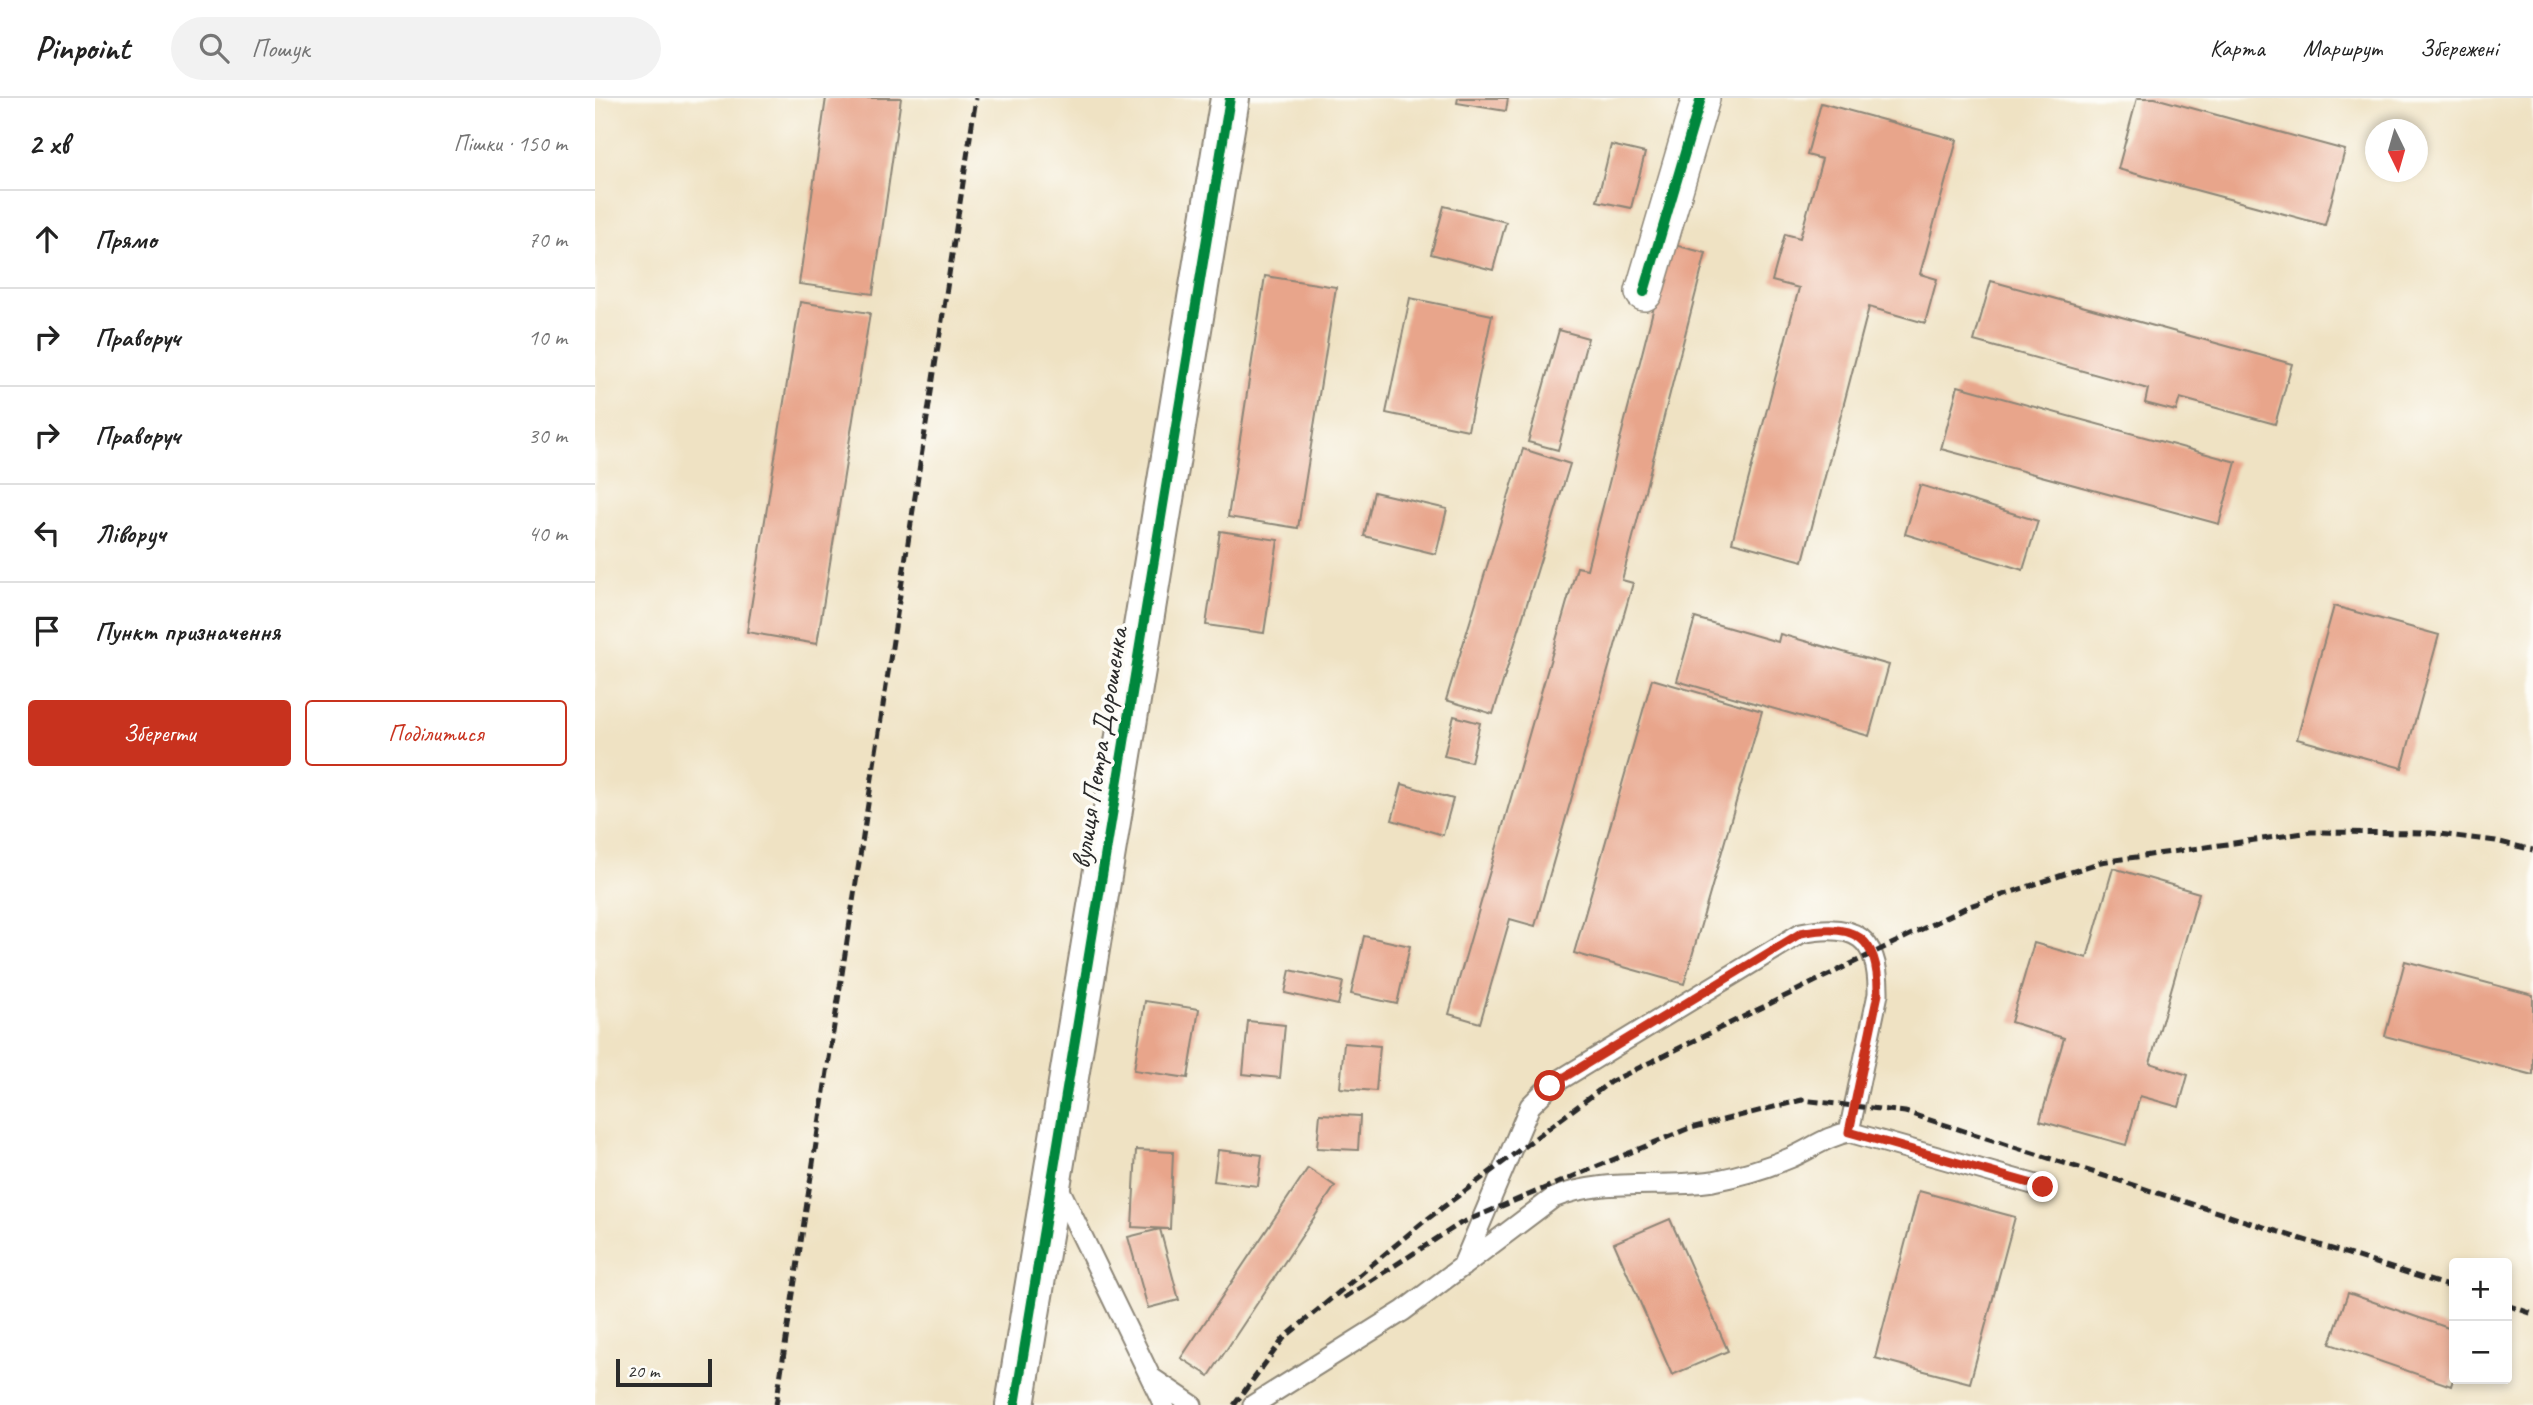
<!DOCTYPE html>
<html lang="uk">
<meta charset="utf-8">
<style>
:root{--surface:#fff;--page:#f2f2f2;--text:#222;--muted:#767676;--line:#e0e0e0;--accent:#c8321e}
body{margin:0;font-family:Caveat,sans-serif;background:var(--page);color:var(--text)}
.controls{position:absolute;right:21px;bottom:21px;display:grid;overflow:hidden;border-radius:7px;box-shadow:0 4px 10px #0003}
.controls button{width:63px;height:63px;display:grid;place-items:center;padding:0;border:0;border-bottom:2px solid var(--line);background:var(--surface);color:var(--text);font:35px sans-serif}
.compass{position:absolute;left:1770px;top:21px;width:63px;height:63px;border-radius:50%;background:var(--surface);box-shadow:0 4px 10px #0003;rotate:175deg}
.scale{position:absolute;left:21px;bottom:18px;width:96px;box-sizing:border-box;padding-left:7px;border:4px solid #2b2b2b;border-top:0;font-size:19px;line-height:24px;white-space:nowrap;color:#2b2b2b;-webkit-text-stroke:5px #fdfcf7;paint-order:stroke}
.stop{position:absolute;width:21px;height:21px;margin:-16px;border:5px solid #c8321e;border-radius:50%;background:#fff}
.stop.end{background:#c8321e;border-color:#fff;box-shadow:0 2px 7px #0008}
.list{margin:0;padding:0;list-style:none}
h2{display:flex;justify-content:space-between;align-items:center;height:91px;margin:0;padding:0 28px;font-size:30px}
h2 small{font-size:23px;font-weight:400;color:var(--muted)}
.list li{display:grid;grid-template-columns:46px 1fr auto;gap:21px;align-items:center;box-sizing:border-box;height:98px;padding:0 28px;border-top:2px solid var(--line)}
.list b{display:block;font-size:26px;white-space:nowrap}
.list em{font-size:23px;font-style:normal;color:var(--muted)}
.actions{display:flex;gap:14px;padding:21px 28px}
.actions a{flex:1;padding:16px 0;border:2px solid var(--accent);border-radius:7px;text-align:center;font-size:24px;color:var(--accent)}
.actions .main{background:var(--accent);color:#fff}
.icon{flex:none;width:38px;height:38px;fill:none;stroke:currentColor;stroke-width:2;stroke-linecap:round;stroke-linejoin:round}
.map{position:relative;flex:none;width:1938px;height:1307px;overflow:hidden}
header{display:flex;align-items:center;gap:42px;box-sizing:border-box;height:98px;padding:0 35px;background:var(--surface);border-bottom:2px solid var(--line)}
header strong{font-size:33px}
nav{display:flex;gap:38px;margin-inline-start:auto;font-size:24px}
.search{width:490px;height:63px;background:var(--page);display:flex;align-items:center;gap:18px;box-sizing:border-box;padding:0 24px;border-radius:38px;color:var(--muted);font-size:26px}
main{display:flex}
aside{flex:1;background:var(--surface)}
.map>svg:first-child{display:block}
.building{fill:#e8a58b}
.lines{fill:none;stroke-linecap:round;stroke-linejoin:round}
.lane-casing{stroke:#8d8677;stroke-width:23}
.street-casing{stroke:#8d8677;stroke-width:40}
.secondary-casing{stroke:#8d8677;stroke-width:42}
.lane{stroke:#fff;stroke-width:19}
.street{stroke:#fff;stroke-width:37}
.secondary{stroke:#fff;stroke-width:38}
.rail{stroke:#2b2b2b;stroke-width:5;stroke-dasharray:10 5;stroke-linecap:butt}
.cycleway-casing{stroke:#fdfcf7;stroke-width:15}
.cycleway{stroke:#00873e;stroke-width:10}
.route{stroke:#c8321e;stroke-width:9}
.labels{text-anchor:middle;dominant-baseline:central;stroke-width:7;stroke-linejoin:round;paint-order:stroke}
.street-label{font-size:28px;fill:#2b2b2b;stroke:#fdfcf7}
</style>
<header>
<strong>Pinpoint</strong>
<div class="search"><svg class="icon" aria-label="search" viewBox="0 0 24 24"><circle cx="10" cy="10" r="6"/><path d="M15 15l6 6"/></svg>Пошук</div>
<nav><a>Карта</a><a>Маршрут</a><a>Збережені</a></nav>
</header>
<main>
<aside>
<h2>2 хв<small>Пішки · 150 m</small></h2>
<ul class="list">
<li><svg class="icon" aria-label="ahead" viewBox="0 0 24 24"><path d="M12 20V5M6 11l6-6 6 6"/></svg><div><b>Прямо</b></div><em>70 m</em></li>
<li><svg class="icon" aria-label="right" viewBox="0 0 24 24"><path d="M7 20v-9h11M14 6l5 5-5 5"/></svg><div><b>Праворуч</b></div><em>10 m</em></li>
<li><svg class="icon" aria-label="right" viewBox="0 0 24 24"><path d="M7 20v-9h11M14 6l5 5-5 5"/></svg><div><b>Праворуч</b></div><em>30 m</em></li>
<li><svg class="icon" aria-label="left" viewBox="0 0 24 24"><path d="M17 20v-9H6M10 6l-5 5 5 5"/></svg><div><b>Ліворуч</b></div><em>40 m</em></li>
<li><svg class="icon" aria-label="arrive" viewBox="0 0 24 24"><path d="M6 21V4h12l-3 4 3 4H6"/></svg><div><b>Пункт призначення</b></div></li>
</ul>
<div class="actions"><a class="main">Зберегти</a><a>Поділитися</a></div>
</aside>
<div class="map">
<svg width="1938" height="1307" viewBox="0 0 1938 1307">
<rect width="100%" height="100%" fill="#fdfcf7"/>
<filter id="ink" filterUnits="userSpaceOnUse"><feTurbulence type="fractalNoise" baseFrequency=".0143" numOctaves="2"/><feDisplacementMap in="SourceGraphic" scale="14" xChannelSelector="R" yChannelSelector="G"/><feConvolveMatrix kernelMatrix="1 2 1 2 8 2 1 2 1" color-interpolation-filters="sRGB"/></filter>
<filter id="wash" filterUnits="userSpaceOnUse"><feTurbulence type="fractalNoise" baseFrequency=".00686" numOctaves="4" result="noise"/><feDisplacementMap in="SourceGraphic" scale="28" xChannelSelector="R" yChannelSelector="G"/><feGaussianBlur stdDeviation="1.57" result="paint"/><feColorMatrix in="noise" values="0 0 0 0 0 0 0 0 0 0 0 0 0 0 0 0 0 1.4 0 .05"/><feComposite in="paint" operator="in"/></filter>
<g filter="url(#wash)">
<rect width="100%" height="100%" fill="#efe2c3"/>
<g id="blocks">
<path class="building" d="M231,0H306L278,196L204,186Z
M863,0H913L911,13L862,5Z
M1542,0H1560L1750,52L1730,127L1523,71Z
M1226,5L1362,42L1325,176L1342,181L1330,225L1274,209L1208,463L1137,444L1204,190L1177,183L1190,136L1205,140L1227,61L1212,57Z
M1016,47L1050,55L1036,110L1002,103Z
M849,108L911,124L898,172L836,156Z
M1075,146L1111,155L1027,482L1038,485L940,828L915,821L885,925L854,916L982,469L992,471Z
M670,178L741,189L703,430L633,419Z
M1396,183L1697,266L1680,326L1585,300L1581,313L1550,305L1553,291L1379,243Z
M815,200L897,217L873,332L791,315Z
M205,204L275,215L222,546L152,534Z
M964,232L993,240L963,352L933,344Z
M1363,288L1641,364L1624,426L1346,351Z
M928,351L975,366L898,616L851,602Z
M1325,387L1443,423L1428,472L1310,436Z
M779,394L852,411L841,456L769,438Z
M625,433L683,442L669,535L611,527Z
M1739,508L1844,537L1807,670L1702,641Z
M1100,520L1183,544L1185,536L1294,567L1274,638L1082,583Z
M1057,581L1167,613L1089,886L979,855Z
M859,618L885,625L876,664L849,658Z
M807,686L858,701L848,737L797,722Z
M1518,770L1604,795L1555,965L1593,977L1584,1009L1545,998L1531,1047L1445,1023L1469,940L1416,924L1439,845L1492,860Z
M769,838L815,848L802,906L756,896Z
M1810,863L1938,897V977L1790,938Z
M695,872L748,884L743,907L690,895Z
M550,903L604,911L593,980L539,972Z
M653,923L690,927L685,980L648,976Z
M749,945L785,948L781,993L745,990Z
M725,1016L765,1018L763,1052L722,1050Z
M541,1052L578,1054L575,1131L537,1129Z
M623,1052L667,1057L663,1088L619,1083Z
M713,1070L740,1088L614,1278L586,1260Z
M1324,1093L1420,1119L1375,1285L1280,1260Z
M1075,1121L1133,1253L1077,1277L1019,1145Z
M565,1131L584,1202L553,1210L533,1139Z
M1753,1195L1859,1232V1278L1856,1288L1735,1246Z"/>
</g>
</g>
<g filter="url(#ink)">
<use href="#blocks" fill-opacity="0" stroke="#8d8677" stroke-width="2"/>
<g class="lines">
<defs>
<path id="lane" d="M461,1084L569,1307
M867,1169L935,1008L955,988L1206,835C1260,824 1284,839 1283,896L1254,1034
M557,1280L597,1307
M658,1307L808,1213L958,1100C1010,1079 1063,1091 1118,1083C1144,1078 1171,1070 1195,1060C1216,1051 1232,1038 1254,1034L1448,1089"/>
<path id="street" d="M1049,194L1106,0"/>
<path id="secondary" d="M420,1307L635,0"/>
</defs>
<use href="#lane" class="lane-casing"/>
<use href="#street" class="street-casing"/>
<use href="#secondary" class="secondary-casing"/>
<use href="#lane" class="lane"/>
<use href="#street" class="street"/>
<use href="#secondary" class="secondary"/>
<path class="rail" d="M749,1200L866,1125L1092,1031L1207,1002L1310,1014L1859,1190
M1912,1207L1938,1216
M181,1307L381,0
M639,1307L689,1240L827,1125L1015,984L1372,809L1506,764L1716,734L1836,735L1901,743L1938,752"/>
<defs>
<path id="cycleway" d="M1049,194L1106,0
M420,1307L635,0"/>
</defs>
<use href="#cycleway" class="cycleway-casing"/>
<use href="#cycleway" class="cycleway"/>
</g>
</g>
<g class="lines" filter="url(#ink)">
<path class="route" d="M955,988L1206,835C1260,824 1284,839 1283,896L1254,1034L1448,1089"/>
</g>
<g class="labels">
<g class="street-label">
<text transform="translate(504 650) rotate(-81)">вулиця Петра Дорошенка</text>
</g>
</g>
</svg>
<div class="controls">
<button>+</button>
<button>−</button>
</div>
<svg class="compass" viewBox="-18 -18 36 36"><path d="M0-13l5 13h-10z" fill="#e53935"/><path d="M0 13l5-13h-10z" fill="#767676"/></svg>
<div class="scale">20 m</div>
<div class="stop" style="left:955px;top:988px"></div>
<div class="stop end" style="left:1448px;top:1089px"></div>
</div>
</main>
